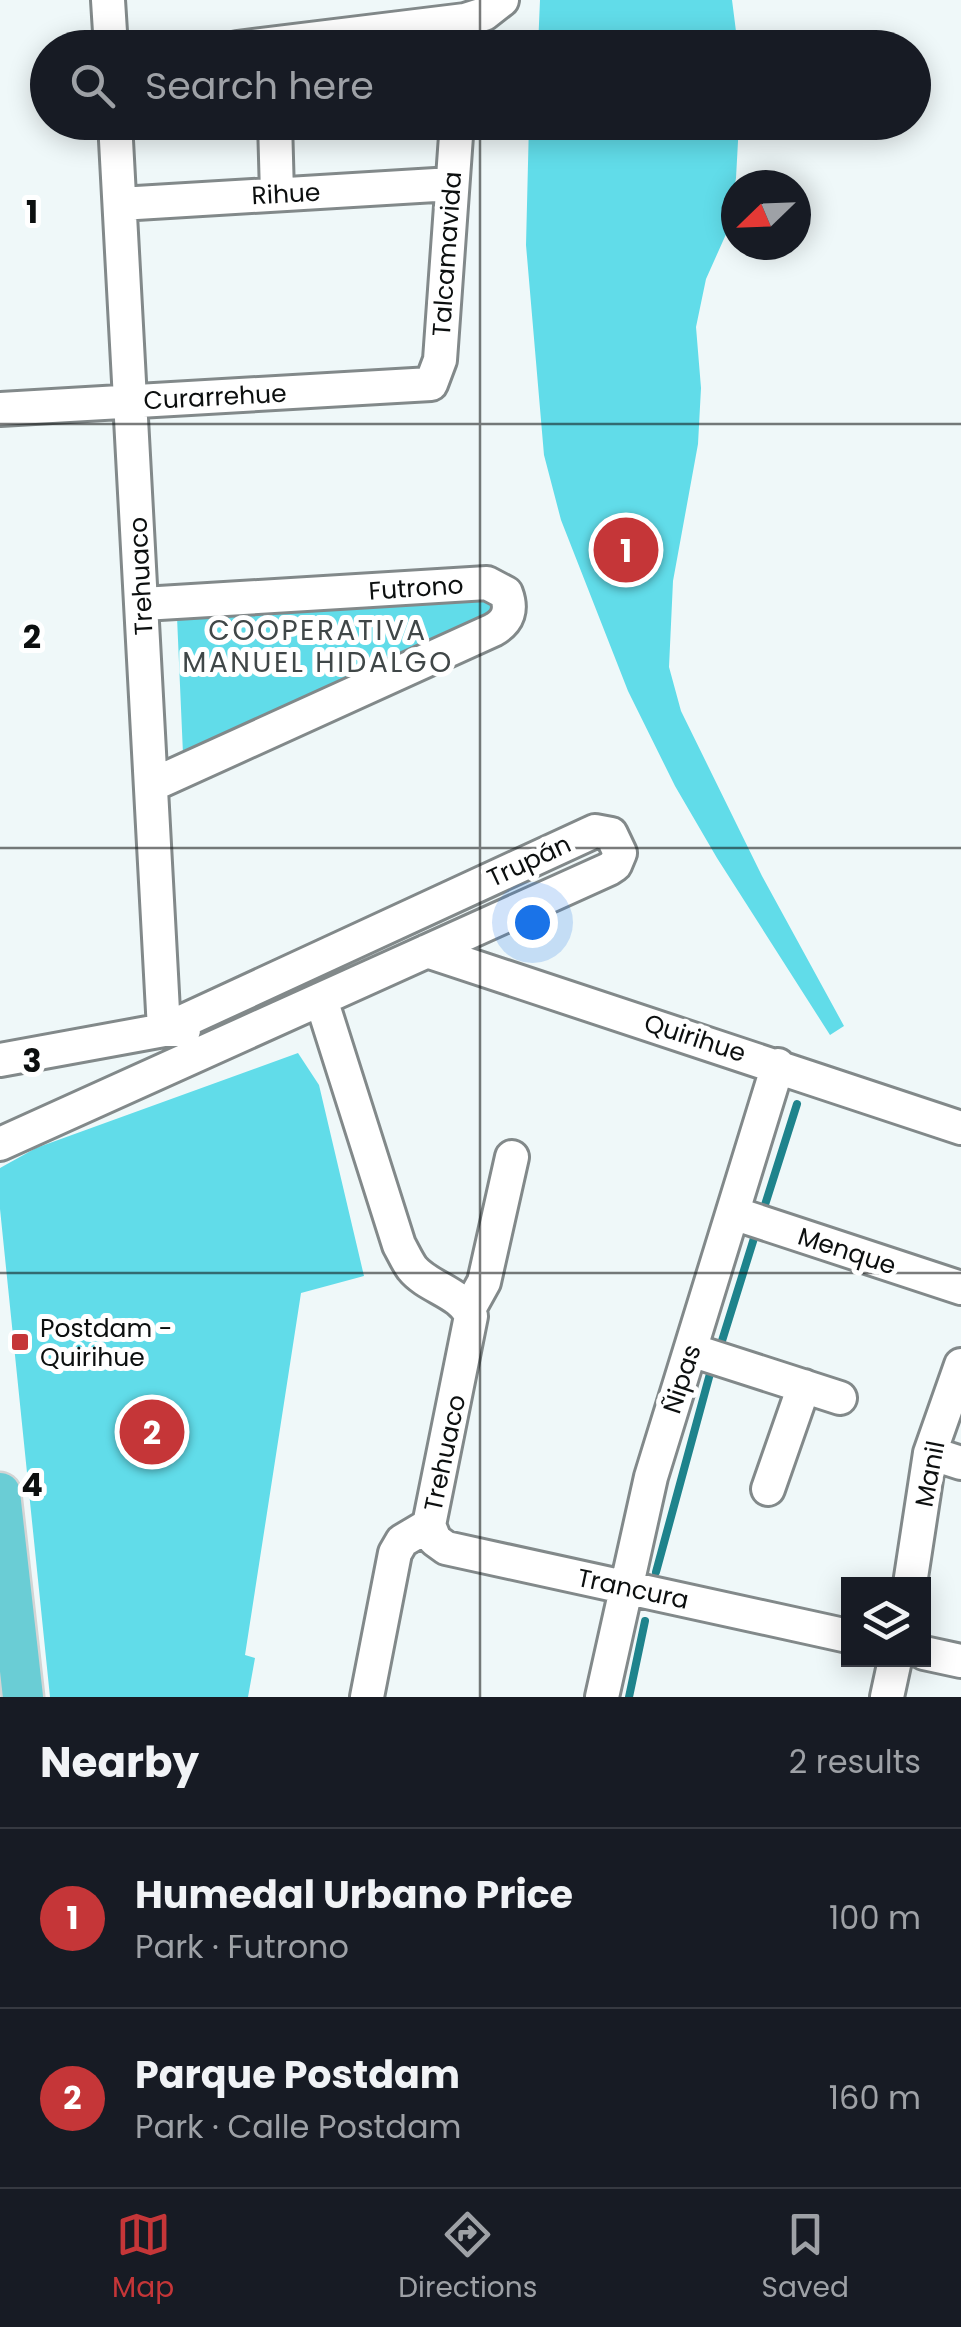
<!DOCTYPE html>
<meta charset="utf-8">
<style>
:root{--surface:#171b24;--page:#242831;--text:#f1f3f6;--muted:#9ea1a6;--line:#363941;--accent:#c53638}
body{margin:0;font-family:Poppins,sans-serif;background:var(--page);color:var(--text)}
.controls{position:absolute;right:30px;bottom:30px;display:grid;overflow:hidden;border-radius:0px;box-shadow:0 5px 25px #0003}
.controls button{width:90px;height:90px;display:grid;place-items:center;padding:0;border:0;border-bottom:2px solid var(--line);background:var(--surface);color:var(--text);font:50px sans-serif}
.compass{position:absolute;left:721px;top:170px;width:90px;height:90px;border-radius:50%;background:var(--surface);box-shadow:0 5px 25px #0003;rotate:247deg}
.you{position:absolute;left:532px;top:922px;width:35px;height:35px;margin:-25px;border:8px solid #fff;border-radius:50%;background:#1a73e8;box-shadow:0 0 0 15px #1a73e833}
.badge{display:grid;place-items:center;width:65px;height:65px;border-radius:50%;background:var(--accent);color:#fff;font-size:32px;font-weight:700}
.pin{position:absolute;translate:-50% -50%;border:5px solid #fff;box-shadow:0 2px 10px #0006}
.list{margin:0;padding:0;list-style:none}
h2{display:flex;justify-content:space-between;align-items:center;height:130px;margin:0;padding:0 40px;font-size:42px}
h2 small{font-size:32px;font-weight:400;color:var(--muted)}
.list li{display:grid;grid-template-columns:65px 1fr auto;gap:30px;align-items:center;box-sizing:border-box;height:180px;padding:0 40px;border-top:2px solid var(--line)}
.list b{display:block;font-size:38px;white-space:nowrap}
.list p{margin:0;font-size:32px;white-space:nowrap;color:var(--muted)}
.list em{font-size:32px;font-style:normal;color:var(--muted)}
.icon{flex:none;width:55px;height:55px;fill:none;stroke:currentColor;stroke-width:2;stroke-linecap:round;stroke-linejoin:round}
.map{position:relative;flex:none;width:961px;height:1697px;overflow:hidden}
.search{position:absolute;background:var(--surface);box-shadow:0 5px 25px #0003;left:30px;right:30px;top:30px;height:110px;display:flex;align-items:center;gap:25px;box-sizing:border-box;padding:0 35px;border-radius:55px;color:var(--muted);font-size:38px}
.sheet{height:490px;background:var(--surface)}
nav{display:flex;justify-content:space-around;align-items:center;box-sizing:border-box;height:140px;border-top:2px solid var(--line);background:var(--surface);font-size:28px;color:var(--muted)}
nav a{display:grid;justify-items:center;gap:5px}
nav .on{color:var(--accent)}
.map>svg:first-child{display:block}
.green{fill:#61dce9}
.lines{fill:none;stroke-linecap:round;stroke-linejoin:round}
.stream{stroke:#1e838c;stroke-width:8}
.minor-casing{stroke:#82898a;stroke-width:38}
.major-casing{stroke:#d3d4d4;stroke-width:45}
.minor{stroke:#fff;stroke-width:32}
.major{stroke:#6acdd5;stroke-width:40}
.grid{fill:none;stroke:#0c0f0f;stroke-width:2.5;stroke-opacity:0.55}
.poi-dot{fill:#c53638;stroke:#fff;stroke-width:4}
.labels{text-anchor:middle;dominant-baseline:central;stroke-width:10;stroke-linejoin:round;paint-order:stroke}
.street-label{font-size:25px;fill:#0c0f0f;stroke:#fff}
.poi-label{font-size:25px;fill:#0c0f0f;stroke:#fff;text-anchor:start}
.neighbourhood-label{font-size:28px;letter-spacing:2.5px;fill:#404748;stroke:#fff}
.grid-label{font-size:32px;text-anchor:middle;font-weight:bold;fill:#0c0f0f;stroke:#fff;stroke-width:10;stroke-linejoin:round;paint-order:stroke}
</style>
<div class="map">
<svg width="961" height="1697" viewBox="0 0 961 1697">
<rect width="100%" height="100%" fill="#eff8f9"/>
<path class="green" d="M540,0H732L738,47H538Z
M529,123H739L736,178L727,232L706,279L696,327L701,388L698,444L673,581L669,667L681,711L762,876L844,1026L830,1035L717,858L675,786L628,691L561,520L544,455L526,245Z
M493,598L495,612L183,754L177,617Z
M298,1053L319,1085L364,1276L301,1293L245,1655L255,1658L248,1697H50L0,1209V1168L36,1148Z"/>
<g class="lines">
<path class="stream" d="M763,1211L797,1104
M721,1344L755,1235
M656,1572L711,1370
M629,1697L645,1621"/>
<defs>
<path id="minor" d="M108,0L111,48
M237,48L465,20L484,14L502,0
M275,122L277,194
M120,204L452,184
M0,409L431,384L440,360L457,122
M143,604L487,583L506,593C512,609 509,621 493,630L152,785
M427,951L961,1128
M321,999L399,1245C403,1252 407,1261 412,1268C428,1288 461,1292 471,1316L429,1525
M0,1060L164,1030H184
M0,1144L609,869L615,865L620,853L611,834L595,831L164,1030L115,122
M733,1213L961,1288
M469,1309L484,1282L512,1157
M691,1350L840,1398
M930,1453L961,1463
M768,1489L804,1386
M429,1525L435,1540L446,1548L848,1636
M910,1584L930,1453L961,1365
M924,1653L961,1661
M367,1697L395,1553L402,1541L429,1525
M602,1697L651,1477L778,1065
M887,1697L895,1660"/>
<path id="major" d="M0,1493L23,1697"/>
</defs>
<use href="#minor" class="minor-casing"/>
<use href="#major" class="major-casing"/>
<use href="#minor" class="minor"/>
<use href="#major" class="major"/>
</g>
<path class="grid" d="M480,0V48M480,122V1697M0,424H961M0,848H961M0,1273H961"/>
<rect class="poi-dot" x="10" y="1332" width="20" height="20" rx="5"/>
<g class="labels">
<g class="street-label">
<text transform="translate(286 194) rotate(-3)">Rihue</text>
<text transform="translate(447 254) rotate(-86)">Talcamavida</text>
<text transform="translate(215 397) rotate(-3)">Curarrehue</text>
<text transform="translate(141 576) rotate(-93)">Trehuaco</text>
<text transform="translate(416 588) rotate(-4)">Futrono</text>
<text transform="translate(529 861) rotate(-25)">Trupán</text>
<text transform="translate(695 1038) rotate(18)">Quirihue</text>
<text transform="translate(847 1251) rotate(18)">Menque</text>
<text transform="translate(682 1379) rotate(-72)">Ñipas</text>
<text transform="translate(445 1453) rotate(-78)">Trehuaco</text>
<text transform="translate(930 1474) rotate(-79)">Manil</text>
<text transform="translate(633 1589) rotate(12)">Trancura</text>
</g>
<g class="poi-label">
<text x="40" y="1328">Postdam -<tspan x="40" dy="29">Quirihue</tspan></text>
</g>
<g class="neighbourhood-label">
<text x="318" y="630">COOPERATIVA<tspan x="318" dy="32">MANUEL HIDALGO</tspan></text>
</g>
</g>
<g class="grid-label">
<text x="32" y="223">1</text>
<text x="32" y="648">2</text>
<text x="32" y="1072">3</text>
<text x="32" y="1496">4</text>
</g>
</svg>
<div class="controls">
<button><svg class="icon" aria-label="layers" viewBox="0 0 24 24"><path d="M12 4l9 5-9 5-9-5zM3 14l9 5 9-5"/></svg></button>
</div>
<svg class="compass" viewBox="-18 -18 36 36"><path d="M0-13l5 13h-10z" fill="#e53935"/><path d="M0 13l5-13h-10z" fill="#9ea1a6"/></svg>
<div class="you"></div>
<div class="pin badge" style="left:626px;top:550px">1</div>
<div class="pin badge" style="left:152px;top:1432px">2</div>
<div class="search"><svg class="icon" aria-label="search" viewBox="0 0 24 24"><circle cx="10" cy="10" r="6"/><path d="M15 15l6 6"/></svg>Search here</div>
</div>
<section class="sheet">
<h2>Nearby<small>2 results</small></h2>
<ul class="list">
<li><span class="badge">1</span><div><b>Humedal Urbano Price</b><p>Park · Futrono</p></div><em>100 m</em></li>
<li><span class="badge">2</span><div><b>Parque Postdam</b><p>Park · Calle Postdam</p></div><em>160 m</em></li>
</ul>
</section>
<nav>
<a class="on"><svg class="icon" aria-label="map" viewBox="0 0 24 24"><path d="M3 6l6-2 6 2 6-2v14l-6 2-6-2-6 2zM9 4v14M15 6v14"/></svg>Map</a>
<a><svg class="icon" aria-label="directions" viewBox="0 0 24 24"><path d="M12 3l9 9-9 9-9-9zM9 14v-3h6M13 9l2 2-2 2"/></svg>Directions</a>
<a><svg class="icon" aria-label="saved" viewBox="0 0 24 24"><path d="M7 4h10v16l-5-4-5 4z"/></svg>Saved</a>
</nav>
